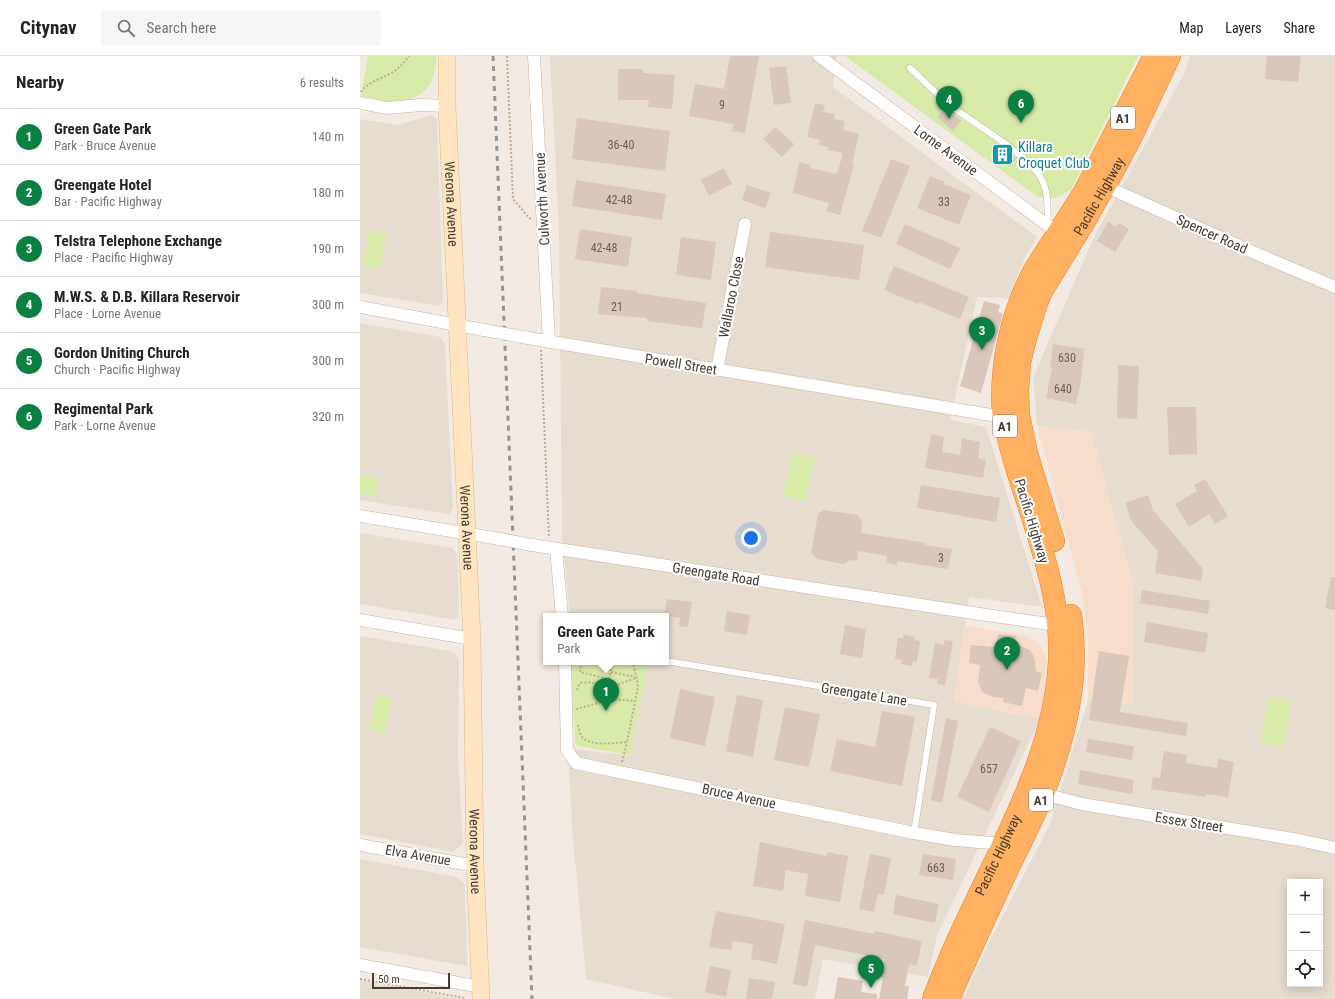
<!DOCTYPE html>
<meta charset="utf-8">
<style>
:root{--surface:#fff;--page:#f6f6f6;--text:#222;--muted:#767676;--line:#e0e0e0;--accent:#0b8043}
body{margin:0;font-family:"Roboto Condensed",sans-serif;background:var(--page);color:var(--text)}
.controls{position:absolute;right:12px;bottom:12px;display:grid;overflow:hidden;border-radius:0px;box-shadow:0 2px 10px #0003}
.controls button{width:36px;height:36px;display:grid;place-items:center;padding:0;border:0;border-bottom:1px solid var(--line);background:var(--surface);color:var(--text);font:20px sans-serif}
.scale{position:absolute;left:12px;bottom:10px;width:78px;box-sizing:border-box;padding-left:4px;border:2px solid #453b33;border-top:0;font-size:11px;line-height:14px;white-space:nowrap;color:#453b33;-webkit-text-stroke:3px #fff;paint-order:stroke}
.you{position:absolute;left:391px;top:482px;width:14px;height:14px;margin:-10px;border:3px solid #fff;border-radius:50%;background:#1a73e8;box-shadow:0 0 0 6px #1a73e833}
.badge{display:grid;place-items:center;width:26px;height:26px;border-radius:50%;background:var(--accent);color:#fff;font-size:13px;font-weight:700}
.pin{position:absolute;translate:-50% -33px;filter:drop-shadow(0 1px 2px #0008)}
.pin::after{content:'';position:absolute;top:21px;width:14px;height:12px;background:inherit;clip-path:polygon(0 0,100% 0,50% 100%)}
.popup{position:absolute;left:183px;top:557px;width:126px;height:52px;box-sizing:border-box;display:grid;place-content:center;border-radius:0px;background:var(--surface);filter:drop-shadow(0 1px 3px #0005);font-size:13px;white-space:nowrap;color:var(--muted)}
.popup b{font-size:15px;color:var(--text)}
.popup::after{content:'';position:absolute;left:50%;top:100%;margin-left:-8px;border:8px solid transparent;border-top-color:var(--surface)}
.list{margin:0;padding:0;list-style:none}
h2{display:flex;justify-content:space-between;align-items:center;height:52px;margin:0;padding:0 16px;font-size:17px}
h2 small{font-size:13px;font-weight:400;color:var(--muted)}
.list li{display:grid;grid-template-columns:26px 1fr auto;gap:12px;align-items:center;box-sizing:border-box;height:56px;padding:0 16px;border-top:1px solid var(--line)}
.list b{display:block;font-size:15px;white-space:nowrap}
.list p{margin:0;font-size:13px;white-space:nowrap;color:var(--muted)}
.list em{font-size:13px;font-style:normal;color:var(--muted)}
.icon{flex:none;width:22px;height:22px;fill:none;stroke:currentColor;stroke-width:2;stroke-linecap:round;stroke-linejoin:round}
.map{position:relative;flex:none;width:975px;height:943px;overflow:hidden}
header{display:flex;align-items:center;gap:24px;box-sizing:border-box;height:56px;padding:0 20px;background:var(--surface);border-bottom:1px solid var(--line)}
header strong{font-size:19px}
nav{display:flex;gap:22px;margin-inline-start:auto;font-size:14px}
.search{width:280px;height:36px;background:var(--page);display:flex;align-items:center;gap:10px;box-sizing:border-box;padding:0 14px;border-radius:0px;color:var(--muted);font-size:15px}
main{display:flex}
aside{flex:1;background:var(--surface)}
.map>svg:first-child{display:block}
.residential{fill:#e7dcd0;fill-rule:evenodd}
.commercial{fill:#f7ddcc}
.green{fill:#d8eaa8}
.building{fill:#d8c7ba}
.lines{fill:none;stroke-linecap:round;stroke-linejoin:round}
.lane-casing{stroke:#c1b4a8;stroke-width:7}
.street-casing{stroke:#c1b4a8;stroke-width:13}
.secondary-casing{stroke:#d9ba91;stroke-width:18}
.highway-casing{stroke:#e78129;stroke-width:22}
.path{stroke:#c1aa95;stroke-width:2;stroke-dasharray:2 2;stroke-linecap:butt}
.lane{stroke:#fff;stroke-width:6}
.street{stroke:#fff;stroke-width:12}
.secondary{stroke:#ffe5c0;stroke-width:17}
.highway{stroke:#ffb061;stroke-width:21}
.rail{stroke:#949494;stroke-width:3;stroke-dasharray:5 5;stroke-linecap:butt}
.street-bridge-casing{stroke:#c1b4a8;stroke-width:13;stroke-linecap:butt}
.street-bridge{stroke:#fff;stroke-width:12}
.labels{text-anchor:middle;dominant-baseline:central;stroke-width:4;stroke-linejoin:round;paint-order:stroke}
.number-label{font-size:12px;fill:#6a5e55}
.shield{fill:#fff;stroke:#7d7670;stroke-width:1}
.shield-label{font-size:13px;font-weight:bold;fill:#453b33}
.culture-label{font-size:14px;fill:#0d838f;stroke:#fff;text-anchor:start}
.street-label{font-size:14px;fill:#453b33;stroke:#fff}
</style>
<header>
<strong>Citynav</strong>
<div class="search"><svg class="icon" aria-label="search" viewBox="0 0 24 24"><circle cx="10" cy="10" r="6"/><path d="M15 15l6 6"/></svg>Search here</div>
<nav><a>Map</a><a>Layers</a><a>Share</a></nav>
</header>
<main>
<aside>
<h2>Nearby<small>6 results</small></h2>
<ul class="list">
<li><span class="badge">1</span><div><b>Green Gate Park</b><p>Park · Bruce Avenue</p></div><em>140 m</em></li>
<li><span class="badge">2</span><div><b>Greengate Hotel</b><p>Bar · Pacific Highway</p></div><em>180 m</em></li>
<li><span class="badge">3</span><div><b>Telstra Telephone Exchange</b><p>Place · Pacific Highway</p></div><em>190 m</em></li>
<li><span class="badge">4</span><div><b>M.W.S. &amp; D.B. Killara Reservoir</b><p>Place · Lorne Avenue</p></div><em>300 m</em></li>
<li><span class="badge">5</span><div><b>Gordon Uniting Church</b><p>Church · Pacific Highway</p></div><em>300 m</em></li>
<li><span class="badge">6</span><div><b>Regimental Park</b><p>Park · Lorne Avenue</p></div><em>320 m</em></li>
</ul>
</aside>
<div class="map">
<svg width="975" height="943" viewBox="0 0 975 943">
<rect width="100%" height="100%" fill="#f3ebe3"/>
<path class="residential" d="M190,0H477L473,31L677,181L666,199L649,242L617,241L590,364L626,371L682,551L609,541L594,645L680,663L577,879L568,921L463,903L455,943H314L226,923L212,771L209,714L210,693L270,699L287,606H306V560H210L202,479L199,175Z
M830,0H975V943H603L632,881L690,768L728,645L773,648V528L731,376L677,370L673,321L735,179L824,18ZM930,826H960V928H930Z
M72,59L77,63L83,245L79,250L0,237V63L38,69Z
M0,267L80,281L85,288L93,453L89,458L0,444Z
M0,477L92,492L97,497L99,560L95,564L0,548Z
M0,580L89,595L94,597L97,600L99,606L98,699L103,787L94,796L0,778Z
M0,803L97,821L105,829L107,910L0,891Z
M0,924L100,943H0Z"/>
<path class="commercial" d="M677,370L731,376L773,528V648L728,645V580L722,537Z
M604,570L664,579L675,585L682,590L689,609L680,663L594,645Z"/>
<path class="green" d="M8,0H76C77,5 75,10 74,16C71,41 45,47 23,45C16,44 8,41 1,40Z
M485,0H778L711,134L695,142L678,141Z
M10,174L27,177L20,213L3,210Z
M432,397L455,402L445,445L423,440Z
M0,419L18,422L15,439L0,437Z
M211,606H288L270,699L218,690L215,687Z
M16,639L32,642L25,678L9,675Z
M909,641L932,646L923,691L900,686Z"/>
<path class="building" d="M370,0H399L385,77L372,75L373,68L329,60L335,28L364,33Z
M907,0H941L938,26L905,23Z
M426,10L431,47L414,49L409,12Z
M258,13H283V17L315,19L312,53L288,51L289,44H258Z
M455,47L465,49L463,56L475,58L474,63L485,65L483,74L499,78L492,108L494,109L480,159L466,155L469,147L433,137L439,106L450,109V112L477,118L483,97L468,94V91L459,89L460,84L447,81Z
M586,51L601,65L593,75L577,61Z
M217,62L310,75L305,115L212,103Z
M415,71L434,88L422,101L403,83Z
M637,87L656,103L649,111L630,94Z
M531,103L550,110L521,182L502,175Z
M364,112L372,128L349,140L341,124Z
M570,120L585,126L584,128L611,139L599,169L557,152Z
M216,124L306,138L302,164L212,150Z
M387,129L411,137L405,152L382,144Z
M748,166L756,171L759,167L769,173L755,196L737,185Z
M545,168L600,192L590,213L536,188Z
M220,173L272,181L268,211L215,203Z
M410,176L504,189L499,224L405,211Z
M321,181L356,186L351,224L316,219Z
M534,210L609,241L600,263L559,246L558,248L524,234Z
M241,231L277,235V237L346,247L342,272L287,265V262L238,258Z
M624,245L640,249L638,256L643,258L621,337L600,330Z
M693,288L724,293L721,325L716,348L686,342L692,312H690Z
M758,309L779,310L777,363L757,362Z
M807,351H836L837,398L809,399Z
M571,378L584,381L582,396L600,399L602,382L620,386L618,402L626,404L623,422L565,412Z
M845,423L868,460L855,468L849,458L829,471L815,448L837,435L834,429Z
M561,429L640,442L636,466L557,452Z
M788,439L793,454L843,513L841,525L795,517L798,495L772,466L765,447Z
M464,454L498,459L502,466L501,477L566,487L565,489L592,493L588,513L537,505V509L526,507L527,500L498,495L497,505L490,504L484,508L457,503L451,497L458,458Z
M971,521H975V554L965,552Z
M782,534L850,545L848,558L780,547Z
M307,543L332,546L328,571L319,570L320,562L304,559Z
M367,555L390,559L387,579L364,575Z
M787,566L848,577L845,597L784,586Z
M485,569L506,573L502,602L480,598Z
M638,578L656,580L655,587L670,594L674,601L676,615L682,617L678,635L666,632L662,650L643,646L644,642L633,641L624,637L621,634L618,625L620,609L609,607L611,589L636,591Z
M544,579L555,581L554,584L560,585L557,606L553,605L552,610L541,608L542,604L535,603L538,582H543Z
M584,584L593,585L585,630L577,628L578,623L569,622L575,587L584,589Z
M739,595L769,600L760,656L828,667L826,680L729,664Z
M320,633L355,641L345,690L310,682Z
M377,639L403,644L393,701L366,695Z
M425,651L460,658L449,711L414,704Z
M522,655L555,661L542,730L470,715L477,683L515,691Z
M586,662L598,665L582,747L571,744Z
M630,671L661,685L629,756L597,741Z
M728,683L774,690L772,704L726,696Z
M804,695L827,699L826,707L857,712L858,703L874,706L868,741L846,738V741L791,733L793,721L800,722Z
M720,714L774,724L772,738L718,728Z
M400,786L467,800V796L488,800L480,846L445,840L448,818L442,817L426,814L423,835L393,830Z
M510,798L531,802L524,839L518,838L514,856L499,853Z
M563,798L596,803L593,824L559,819Z
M536,839L579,848L575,867L533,858Z
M356,855L425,868L417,908L391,903L393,888L373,885L371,894L349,891Z
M445,864L514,878L515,875L562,885L557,910L549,908L545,930H549L547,943H519L523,922L521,921L525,903L455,889L447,931L433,928Z
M350,910L371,914L366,941L345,936Z
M478,921L503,925L501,936L517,938V943H474Z
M389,922L415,926L412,943H386Z"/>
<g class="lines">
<defs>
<path id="lane" d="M550,12C565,26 579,41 595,53C620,71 647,86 669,108C674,113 679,117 682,124C689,137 687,155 688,169
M306,605L574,649L554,777"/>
<path id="street" d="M174,0L189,286
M459,0L686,168L702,178
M0,47L27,52L61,49L87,50
M740,128L895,197L975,231
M0,251L124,274
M168,282L643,361
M357,314L385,168
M0,460L140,483
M172,489L613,557L703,570
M196,493L202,560
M0,564L112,583
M205,606L207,694L216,707L554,777L595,784L644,788
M684,738L722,748L939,784L975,792
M0,789L115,810
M0,909L121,931"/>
<g id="secondary">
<path id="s1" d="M87,0V50L112,583L115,810L121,943"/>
</g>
<g id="highway">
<path id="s2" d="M694,485L667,397L659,359L658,334L660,307L665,286L676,250L681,237L722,170L753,116L771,82L810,0"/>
<path id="s3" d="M573,943C584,913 597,884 611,855C648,776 694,695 699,606C702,546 680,486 662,430C656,413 651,395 647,378C645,372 643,365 643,359C639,310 651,257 674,214L724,136L794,0"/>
<path d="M589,943C608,899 628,856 648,813C660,788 674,763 684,736C706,681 720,619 711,559"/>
</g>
</defs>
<use href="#lane" class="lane-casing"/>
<use href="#street" class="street-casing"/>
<use href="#secondary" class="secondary-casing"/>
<use href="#highway" class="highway-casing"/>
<path class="path" d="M147,0L153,143L172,165
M1,36C8,25 25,22 36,14C41,10 45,5 49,0
M181,294L189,482
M221,606L220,616L249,623L252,609L235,606
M251,616L275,621
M217,634L220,627C227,626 234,626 241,629C245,631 247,635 252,636
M252,643C253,626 264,627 276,622
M217,654V653L252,643L275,645
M218,669C219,673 220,680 224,683C234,690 256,687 267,686L277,636L278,629L273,606
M262,706L267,686
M0,923L105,942"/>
<use href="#lane" class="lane"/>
<use href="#street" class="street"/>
<use href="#secondary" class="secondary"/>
<use href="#highway" class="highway"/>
<path class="rail" d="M133,0L172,943"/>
<defs>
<path id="street-bridge" d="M124,274L168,282
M140,483L172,489"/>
</defs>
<use href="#street-bridge" class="street-bridge-casing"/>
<use href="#street-bridge" class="street-bridge"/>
</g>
<defs>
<symbol id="building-square" viewBox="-11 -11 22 22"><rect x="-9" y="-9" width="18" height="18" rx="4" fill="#0f9aa8" stroke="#fff"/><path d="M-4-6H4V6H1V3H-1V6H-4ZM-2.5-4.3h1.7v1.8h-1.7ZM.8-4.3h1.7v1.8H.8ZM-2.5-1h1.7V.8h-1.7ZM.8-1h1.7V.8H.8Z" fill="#fff"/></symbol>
</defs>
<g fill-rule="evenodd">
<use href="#building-square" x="630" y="86" width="25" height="25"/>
</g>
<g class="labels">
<g class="number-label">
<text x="362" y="49">9</text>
<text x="261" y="89">36-40</text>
<text x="259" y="144">42-48</text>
<text x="584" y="146">33</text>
<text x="244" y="192">42-48</text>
<text x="257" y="251">21</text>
<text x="707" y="302">630</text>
<text x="703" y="333">640</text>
<text x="581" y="502">3</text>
<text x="629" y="713">657</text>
<text x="576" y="812">663</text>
</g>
<g class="shield">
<rect x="751" y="51" width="24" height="22" rx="3"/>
<rect x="633" y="359" width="24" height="22" rx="3"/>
<rect x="669" y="733" width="24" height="22" rx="3"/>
</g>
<g class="shield-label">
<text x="763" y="62">A1</text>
<text x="645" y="370">A1</text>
<text x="681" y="744">A1</text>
</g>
<g class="culture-label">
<text x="658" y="91">Killara<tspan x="658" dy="16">Croquet Club</tspan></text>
</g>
<g class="street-label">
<text transform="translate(586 94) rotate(36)">Lorne Avenue</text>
<text stroke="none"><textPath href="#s2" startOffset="369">Pacific Highway</textPath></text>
<text transform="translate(182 143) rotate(-93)">Culworth Avenue</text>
<text stroke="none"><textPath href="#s1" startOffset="148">Werona Avenue</textPath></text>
<text transform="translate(852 178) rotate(24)">Spencer Road</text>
<text transform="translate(371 241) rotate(-79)">Wallaroo Close</text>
<text transform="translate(321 308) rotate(9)">Powell Street</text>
<text transform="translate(672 465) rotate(73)">Pacific Highway</text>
<text stroke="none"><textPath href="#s1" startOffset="472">Werona Avenue</textPath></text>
<text transform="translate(356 518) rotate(9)">Greengate Road</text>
<text transform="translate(504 638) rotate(9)">Greengate Lane</text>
<text transform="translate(379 740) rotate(12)">Bruce Avenue</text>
<text transform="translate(829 766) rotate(9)">Essex Street</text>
<text stroke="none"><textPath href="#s1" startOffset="796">Werona Avenue</textPath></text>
<text transform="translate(58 799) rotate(10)">Elva Avenue</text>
<text stroke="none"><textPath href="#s3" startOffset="158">Pacific Highway</textPath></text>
</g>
</g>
</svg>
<div class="controls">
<button>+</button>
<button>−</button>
<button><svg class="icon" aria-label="locate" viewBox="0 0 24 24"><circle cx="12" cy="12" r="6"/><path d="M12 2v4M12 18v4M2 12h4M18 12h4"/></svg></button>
</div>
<div class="scale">50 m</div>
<div class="you"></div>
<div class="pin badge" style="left:246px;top:655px">1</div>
<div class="popup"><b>Green Gate Park</b>Park</div>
<div class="pin badge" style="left:647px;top:614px">2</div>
<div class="pin badge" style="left:622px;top:294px">3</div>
<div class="pin badge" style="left:589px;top:63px">4</div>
<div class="pin badge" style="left:511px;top:932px">5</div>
<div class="pin badge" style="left:661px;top:67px">6</div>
</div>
</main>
